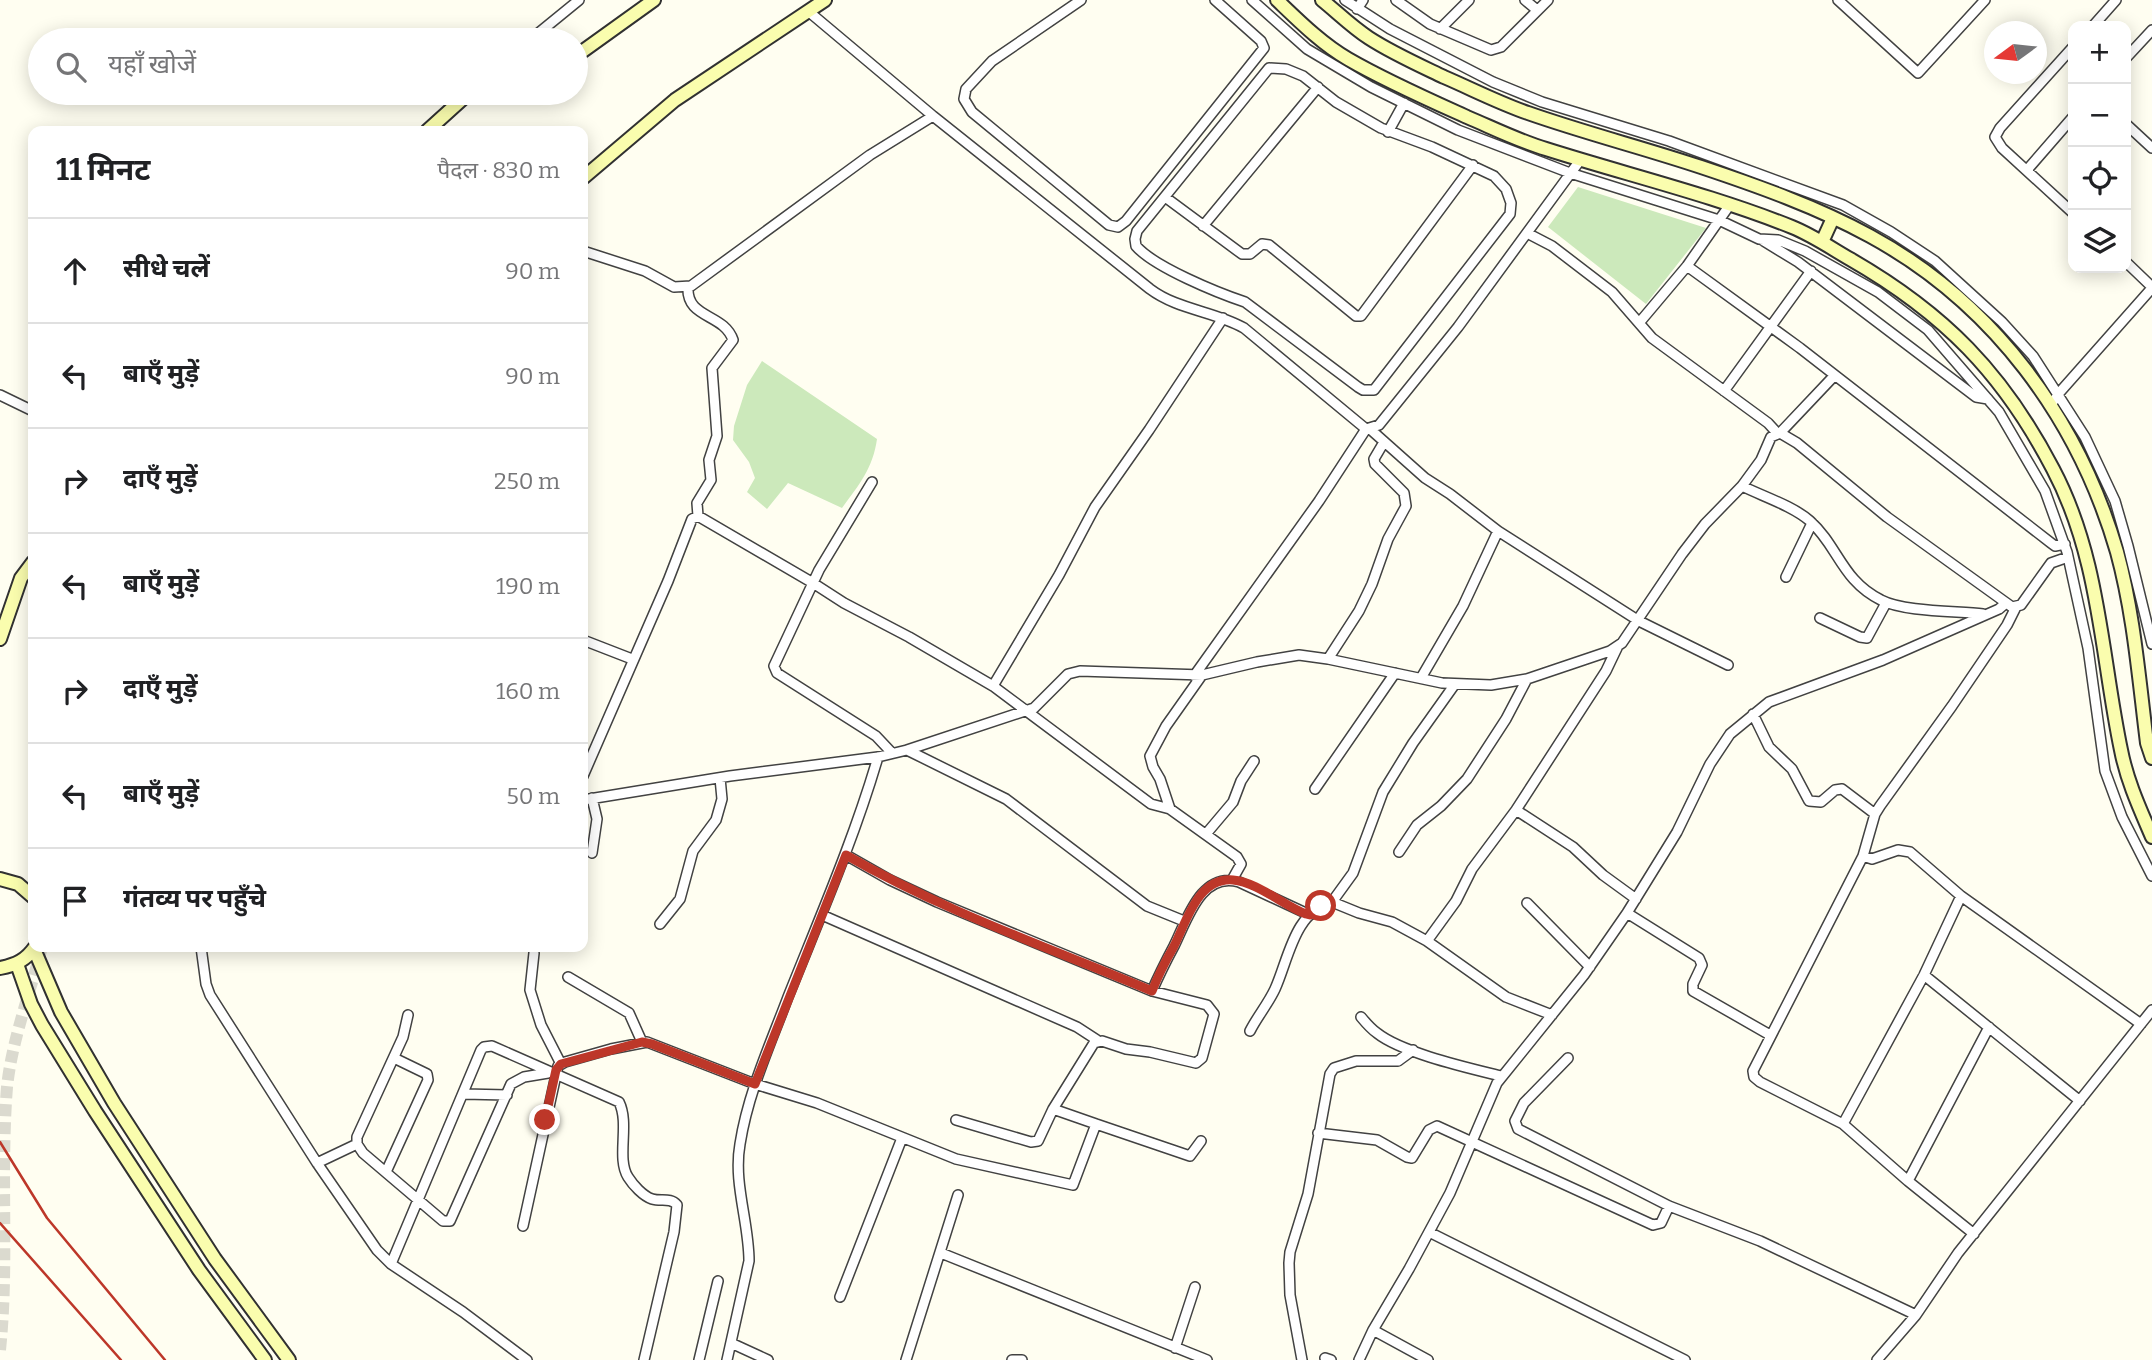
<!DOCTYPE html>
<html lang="hi">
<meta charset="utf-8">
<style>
:root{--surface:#fff;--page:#f2f2f2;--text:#202124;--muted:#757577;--line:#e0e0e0}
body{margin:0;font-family:Bitter,"Noto Sans Devanagari",serif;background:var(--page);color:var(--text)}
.controls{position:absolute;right:21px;top:21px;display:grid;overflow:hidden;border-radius:14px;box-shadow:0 4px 18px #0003}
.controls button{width:63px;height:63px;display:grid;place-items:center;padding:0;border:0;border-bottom:2px solid var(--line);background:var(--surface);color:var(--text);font:35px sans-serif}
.compass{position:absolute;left:1984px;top:21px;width:63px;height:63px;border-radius:50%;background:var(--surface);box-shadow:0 4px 18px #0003;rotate:255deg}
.stop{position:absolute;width:21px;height:21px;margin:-16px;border:5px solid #bd3729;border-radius:50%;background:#fff}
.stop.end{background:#bd3729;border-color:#fff;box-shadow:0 2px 7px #0008}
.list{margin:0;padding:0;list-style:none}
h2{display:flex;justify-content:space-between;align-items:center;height:91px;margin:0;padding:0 28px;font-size:30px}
h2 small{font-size:23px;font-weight:400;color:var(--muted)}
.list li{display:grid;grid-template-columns:46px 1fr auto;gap:21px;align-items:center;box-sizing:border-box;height:105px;padding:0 28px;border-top:2px solid var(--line)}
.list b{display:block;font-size:26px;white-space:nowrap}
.list em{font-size:23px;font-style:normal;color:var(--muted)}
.icon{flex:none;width:38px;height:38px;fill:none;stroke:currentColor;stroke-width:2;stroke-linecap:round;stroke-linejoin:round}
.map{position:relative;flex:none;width:2152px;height:1360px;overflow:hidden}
.search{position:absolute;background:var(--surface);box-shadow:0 4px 18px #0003;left:28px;top:28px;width:560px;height:77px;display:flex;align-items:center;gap:18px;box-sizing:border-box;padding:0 24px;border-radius:38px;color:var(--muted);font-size:26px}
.panel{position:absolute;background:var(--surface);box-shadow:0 4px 18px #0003;left:28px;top:126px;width:560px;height:826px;border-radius:14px}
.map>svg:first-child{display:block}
.green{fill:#cce9bb}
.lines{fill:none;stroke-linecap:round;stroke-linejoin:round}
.secondary-tunnel{stroke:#dbdacf;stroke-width:12;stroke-dasharray:12 6;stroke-linecap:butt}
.street-casing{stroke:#424242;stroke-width:12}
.secondary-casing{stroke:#313131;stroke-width:16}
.street{stroke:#fff;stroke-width:9}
.secondary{stroke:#fafdae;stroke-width:12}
.rail{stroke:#bd3729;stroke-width:2.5}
.route{stroke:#bd3729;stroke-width:9}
</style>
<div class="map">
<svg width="2152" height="1360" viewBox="0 0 2152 1360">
<rect width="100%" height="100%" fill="#fffef1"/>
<path class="green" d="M1578,187L1706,228L1646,304L1548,227Z
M762,361L877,439C873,468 859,485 842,508L788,483L767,509L747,492L755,478L749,462L733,440L734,426L747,385Z"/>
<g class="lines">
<path class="secondary-tunnel" d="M0,1350C9,1263 0,1175 7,1087C12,1040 30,993 42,947"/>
<defs>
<path id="street" d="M1081,0L992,61L966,89L964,99L972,112L1109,225L1118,227L1126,221L1264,48L1261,41L1215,0
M1252,0L1307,49L1371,87L1458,130L1570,173L1719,220L1759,239L1778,240L1805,251L1878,292L1928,330L1999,412L2045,491L2067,552L2088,648L2105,771L2122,817L2152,876
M1345,0L1390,29L1493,82L1542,102L1669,141L1843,205L1891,232L1935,261L2002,322L2033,356L2085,437L2115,501L2128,546L2152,644
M1396,0L1430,24L1491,50L1501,47L1548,0
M1525,0L1537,10
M1838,0L1918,73L1985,0
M1357,9L1363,0
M808,11L933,116L1150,289C1178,310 1214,311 1244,328L1366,429L1379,425L1458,327L1581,159
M2093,26L2116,0
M1440,29L1469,0
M530,40L579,0
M2073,47L2000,128L1995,137L2002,148L2073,213
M2126,58L2152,30
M1269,68L1286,69L1303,76L1336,102L1381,128L1432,147L1494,176L1506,189L1511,203L1510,214L1374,390H1363L1358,387L1245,302C1218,293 1154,267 1136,246L1135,239L1137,231Z
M2126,124L2152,148
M1388,132L1404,103
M2027,170L2073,117
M1165,197L1242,254H1250L1262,244L1269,245L1356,316H1361L1473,165
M1203,226L1318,87
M1527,233L1552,246L1612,292L1652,338L1768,423L1778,434
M1762,240L1798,262L1976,397L1988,399
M583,251L645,271L674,287L691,286L870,155L933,116
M2126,262L2152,287
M1687,266L1800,348L2051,543L2055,546L2065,544
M688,287C686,319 724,313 733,340L712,368L717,436L709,460L711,480L697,503L698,516
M1639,323L1687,266L1729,206
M1724,391L1811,271
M0,395L33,411
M2051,405L2059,393L2152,288
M1370,429L1425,478L1450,494L1498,531L1639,621L1728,665
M1780,433L1834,376
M872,482L819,570L774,666L777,673L876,736L892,753
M1742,486C1762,496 1793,506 1810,521C1838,546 1842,581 1881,600C1904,612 1956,611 1983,614
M1786,577L1812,523
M1820,618L1860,637L1867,638L1886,603
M583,640L632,659
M1328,659L1359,611L1372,584L1388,539L1406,506L1404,493L1375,464L1374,459L1384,442
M1194,676L1319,501L1366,429
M1421,678L1463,606L1498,531
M993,686L1151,804L1170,809L1237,857L1241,864L1232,880
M1753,714L1769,747L1792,769L1809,801L1821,802L1835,790L1842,789L1875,814
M907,750L1006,799L1147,906L1184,921
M583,776L668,581L692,519L698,516L813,583L844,603L909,637L993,686L1059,575L1095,507L1149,430L1223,318
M1315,789L1395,673
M592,798L597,819L592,853
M583,800L730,776L878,757L907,750L1034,708L1068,674L1080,671L1202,675L1257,662L1299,655L1328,659L1442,683L1491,685L1527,679L1610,651L1622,643L1682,554L1705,524L1742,486L1761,460L1771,437L1780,433L1797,443L1887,517L2012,607L2021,605L2051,563L2068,557
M1170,809L1160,779L1153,767L1150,756L1166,726L1202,675
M1516,810L1573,847L1603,875L1636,899
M1206,834L1233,802L1241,781L1254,761
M1399,852L1417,825L1441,806L1467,779L1506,719L1527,679
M846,855L890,880L937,902L1152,991L1207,1005L1214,1014L1202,1058L1196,1063L1150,1052L1126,1049L1102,1041L1094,1043L1053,1109L1038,1141L1031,1142L956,1120
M1863,856L1872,859L1898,850L1910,852L1961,896L2141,1024
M1332,902L1353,873L1383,792L1413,743L1455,684
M1527,903L1590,967
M1627,913L1699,958L1702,965L1693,984V991L1770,1035
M822,915L1077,1027L1097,1040
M660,924L680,899L693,851L716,820L722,799L720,778
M1427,941L1456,901L1472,869L1516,810L1606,671L1617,648
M201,947L206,984L210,995L317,1163L377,1250L391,1264L463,1312L527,1360
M534,953L530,990L541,1025L561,1064
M1924,975L2080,1101
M568,977L629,1013L642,1042
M1152,991C1159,975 1166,961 1174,946C1187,920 1201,871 1239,882L1310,915
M408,1015L403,1037L357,1137V1144L363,1153L443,1221H450L511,1084L524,1077L548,1073
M1361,1017C1366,1023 1371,1029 1377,1033C1402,1053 1469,1068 1501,1076
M1250,1031C1257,1017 1268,1004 1275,989C1289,958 1294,912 1332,902L1359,913L1392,922L1427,941L1506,997L1552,1015
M1568,1058L1524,1103L1515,1121L1518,1129L1669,1206L1760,1241L1916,1315L1958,1253L2152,1010
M464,1094L507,1095
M1096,1124L1190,1156L1201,1141
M1843,1124L1924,975L1961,896
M1318,1133L1377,1140L1407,1157L1412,1158L1429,1130L1437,1126L1653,1225L1661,1223L1669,1206
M317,1163L357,1144
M386,1172L428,1080L427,1074L394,1058
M1908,1181L1989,1027
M523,1226L558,1066L565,1062L611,1049L647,1042L755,1084L817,1103L956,1159L1073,1185L1096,1124L1053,1109
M1429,1232L1685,1360
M1974,1234L1908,1181L1843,1124L1760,1082L1754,1077L1753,1071L1863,856L1875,814L1880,806L1952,706L2007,625L2016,607
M941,1253L1207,1360
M391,1264L481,1050L484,1047L492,1046L619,1102C630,1124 616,1158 628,1177C633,1185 643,1196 652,1199C661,1202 670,1197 677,1205L674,1232L644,1360
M840,1297L902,1138
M1373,1330L1428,1360
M731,1343L768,1360
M1175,1348L1195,1287
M1325,1358L1331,1360
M699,1360L718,1281
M727,1360L749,1261C749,1222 733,1183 740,1144C748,1093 770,1045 788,997C820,917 854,839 878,757
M906,1360L958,1195
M1012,1360H1022
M1302,1360L1290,1295L1289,1263L1290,1252L1308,1194L1330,1074L1334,1068L1356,1061H1398L1413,1050
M1359,1360L1373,1330L1409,1269L1450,1193L1497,1083L1584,975L1627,913L1677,832L1710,764L1730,734L1769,702L1883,660L1999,609L2006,603
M1877,1360L1916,1315"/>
<path id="secondary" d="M1277,0C1299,21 1322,44 1348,59C1386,81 1427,99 1467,117C1493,128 1519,141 1546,149C1628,175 1712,195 1792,227C1812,235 1831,248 1850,259C1944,313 2003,373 2053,469C2100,558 2101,655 2121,750C2127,781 2140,809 2152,837
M1322,0C1337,12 1352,27 1369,38C1392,53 1419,65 1444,77C1472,89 1499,103 1528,113C1585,133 1644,148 1701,167C1758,186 1817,207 1870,236C1993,303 2078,418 2117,552C2134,614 2139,680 2147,743L2152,758
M576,56L654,0
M427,131L469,93
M583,178L675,100L825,0
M1822,242L1833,218
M0,639L21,578L33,562
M0,879L18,884L33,897
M34,949L61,1012L114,1103L215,1259L289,1360
M17,964L31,1004L42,1025L95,1111L199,1270L265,1360
M0,968C16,965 26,960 35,947"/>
</defs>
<use href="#street" class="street-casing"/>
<use href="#secondary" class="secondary-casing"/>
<use href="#street" class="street"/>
<use href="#secondary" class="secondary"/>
<path class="rail" d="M0,1142L47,1218L165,1360
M0,1223L121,1360"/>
</g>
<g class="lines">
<path class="route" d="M545,1120L556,1070L561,1064L642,1042L652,1044L755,1084L846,855C943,911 1050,948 1152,991C1158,976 1165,962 1173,948C1186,924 1197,877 1233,880C1257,882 1283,905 1306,914L1310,915L1321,906"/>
</g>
</svg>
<div class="controls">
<button>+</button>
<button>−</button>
<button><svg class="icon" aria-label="locate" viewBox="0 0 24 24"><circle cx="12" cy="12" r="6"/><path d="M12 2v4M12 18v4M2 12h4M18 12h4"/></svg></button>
<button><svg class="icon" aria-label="layers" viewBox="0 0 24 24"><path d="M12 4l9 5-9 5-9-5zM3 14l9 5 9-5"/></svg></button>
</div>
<svg class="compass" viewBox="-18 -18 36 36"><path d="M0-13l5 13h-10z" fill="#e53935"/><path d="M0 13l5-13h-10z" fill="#757577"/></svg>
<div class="stop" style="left:1321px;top:906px"></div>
<div class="stop end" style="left:545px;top:1120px"></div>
<div class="search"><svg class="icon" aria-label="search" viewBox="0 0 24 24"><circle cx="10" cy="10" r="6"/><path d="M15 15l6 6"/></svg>यहाँ खोजें</div>
<section class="panel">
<h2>11 मिनट<small>पैदल · 830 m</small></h2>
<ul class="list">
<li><svg class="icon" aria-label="ahead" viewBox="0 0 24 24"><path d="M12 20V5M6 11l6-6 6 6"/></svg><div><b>सीधे चलें</b></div><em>90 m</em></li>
<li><svg class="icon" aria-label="left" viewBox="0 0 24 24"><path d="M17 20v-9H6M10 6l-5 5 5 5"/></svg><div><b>बाएँ मुड़ें</b></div><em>90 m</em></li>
<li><svg class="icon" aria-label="right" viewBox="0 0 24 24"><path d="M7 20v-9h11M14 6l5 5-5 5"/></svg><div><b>दाएँ मुड़ें</b></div><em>250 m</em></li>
<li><svg class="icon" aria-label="left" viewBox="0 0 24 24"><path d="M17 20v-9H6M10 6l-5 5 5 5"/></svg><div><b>बाएँ मुड़ें</b></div><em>190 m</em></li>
<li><svg class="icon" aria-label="right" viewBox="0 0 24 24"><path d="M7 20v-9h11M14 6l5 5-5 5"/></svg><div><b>दाएँ मुड़ें</b></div><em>160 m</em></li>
<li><svg class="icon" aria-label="left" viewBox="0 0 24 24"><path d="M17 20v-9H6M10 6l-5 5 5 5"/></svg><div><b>बाएँ मुड़ें</b></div><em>50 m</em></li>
<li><svg class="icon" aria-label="arrive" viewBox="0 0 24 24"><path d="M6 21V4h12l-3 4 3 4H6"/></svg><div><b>गंतव्य पर पहुँचे</b></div></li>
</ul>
</section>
</div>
